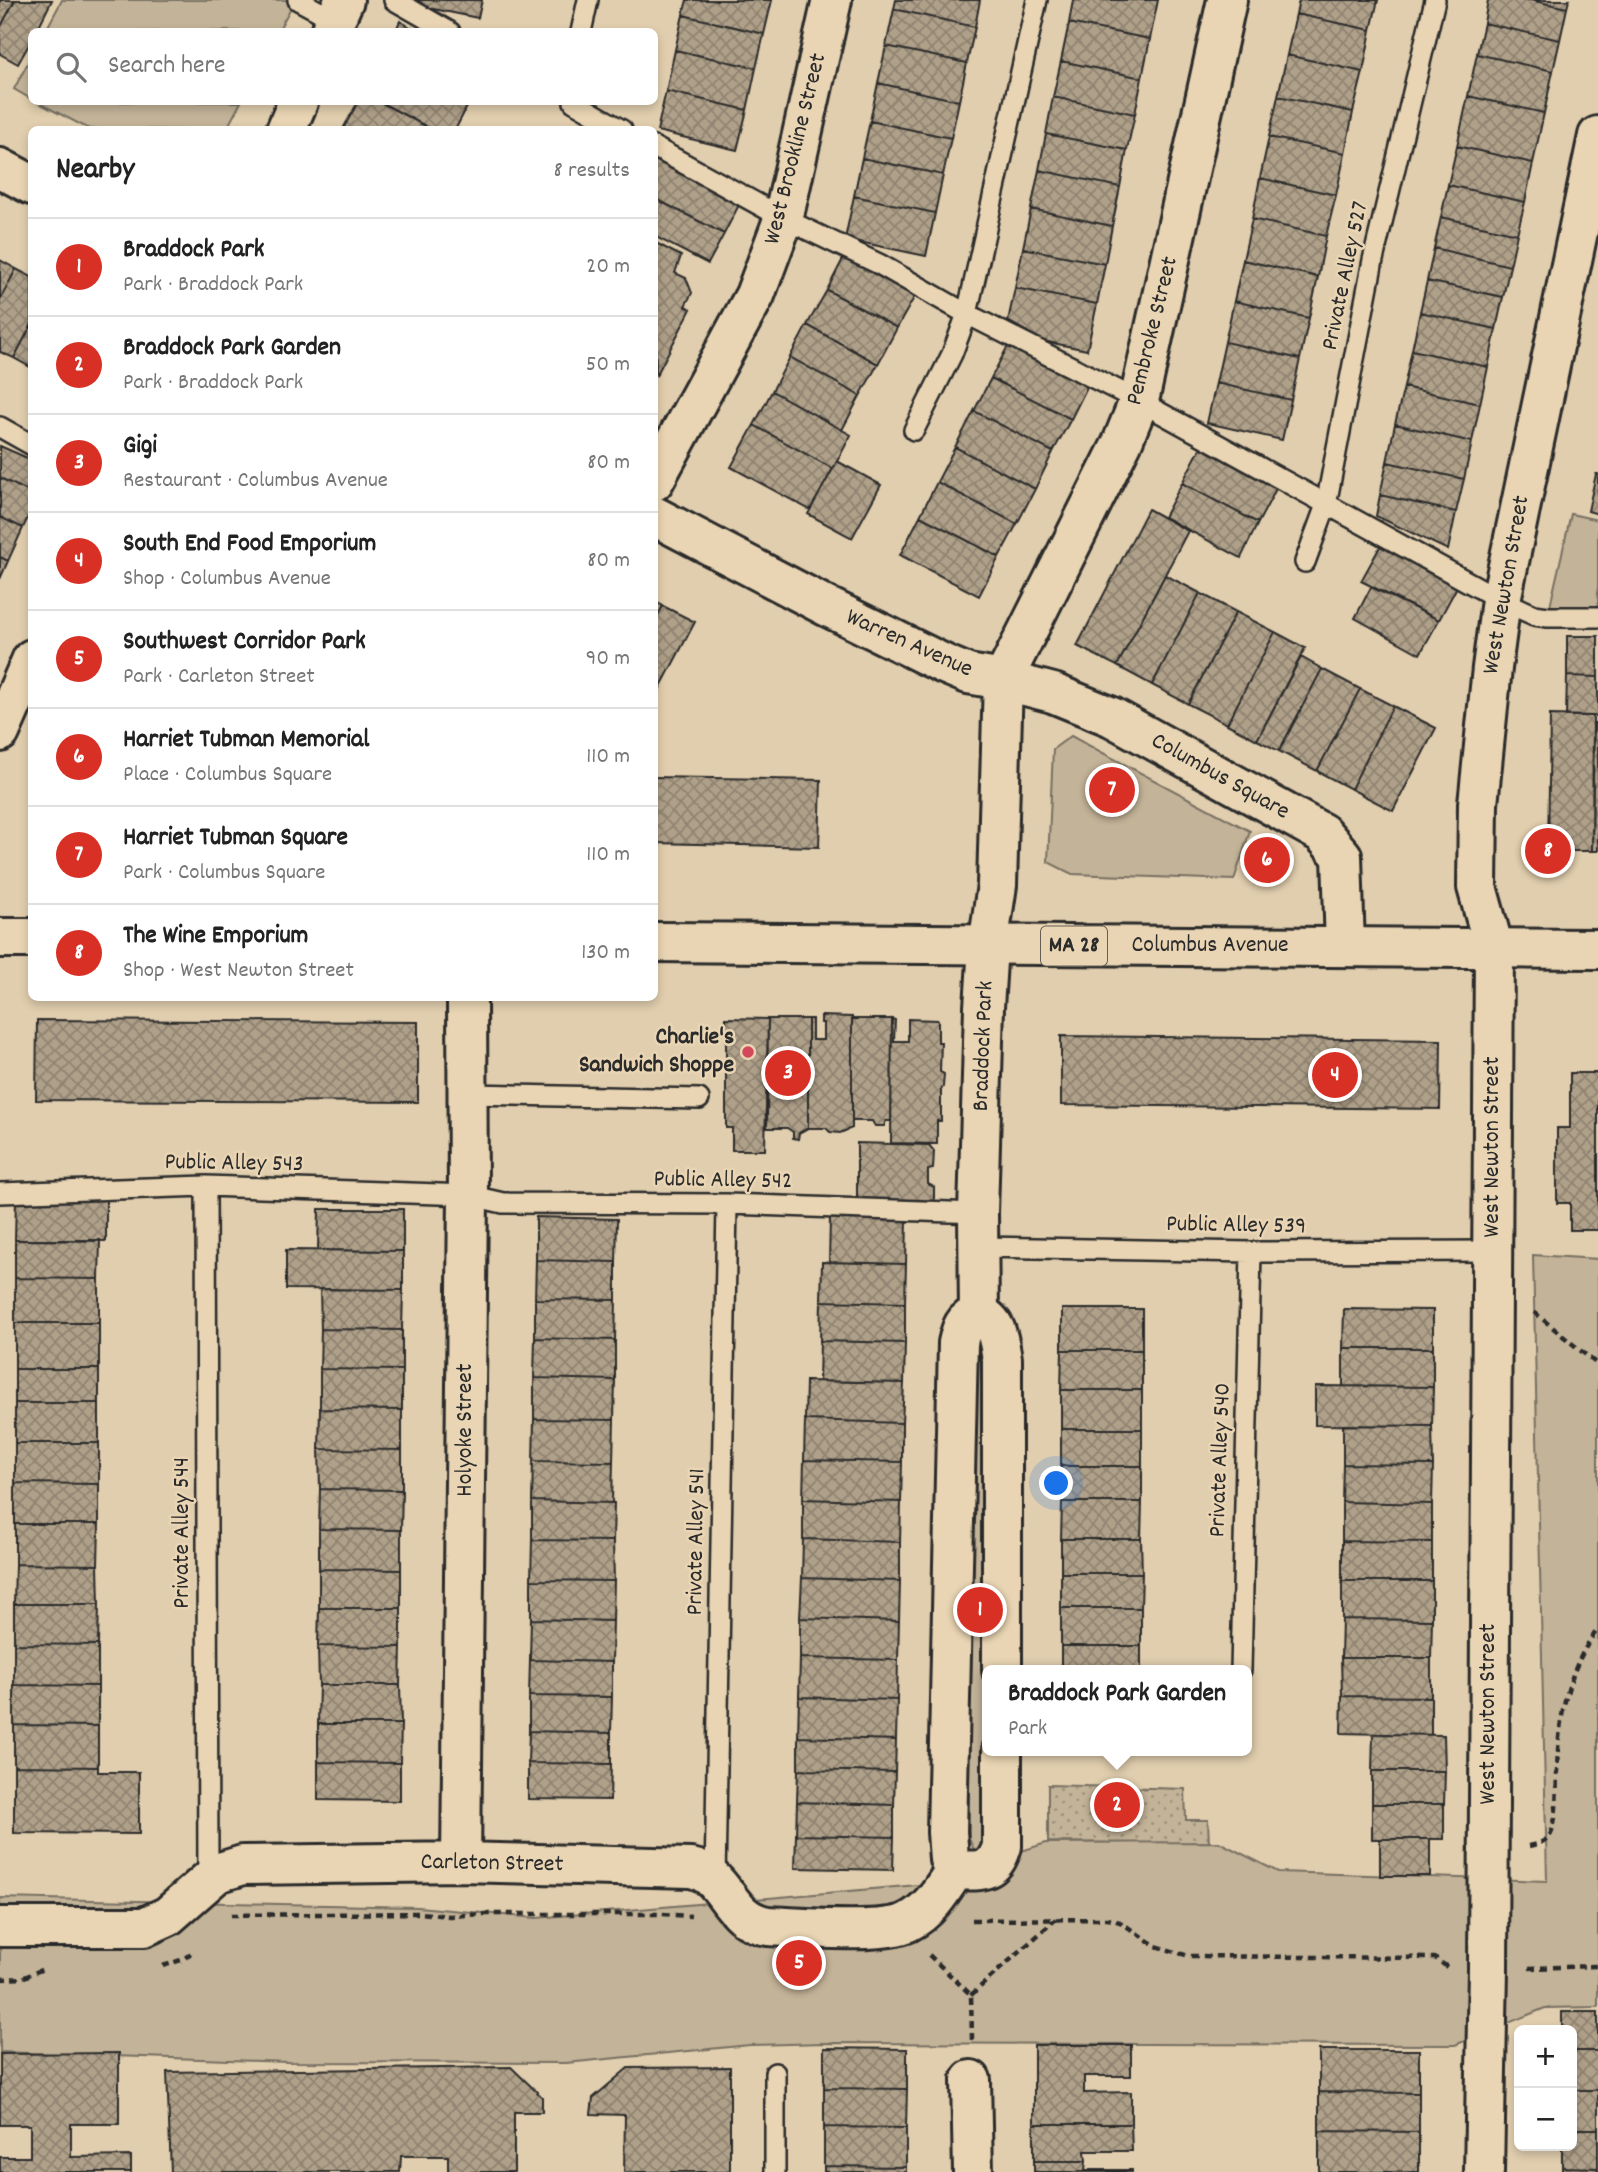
<!DOCTYPE html>
<meta charset="utf-8">
<style>
:root{--surface:#fff;--page:#f2f2f2;--text:#222;--muted:#767676;--line:#e0e0e0;--accent:#d93025}
body{margin:0;font-family:Dekko,sans-serif;background:var(--page);color:var(--text)}
.controls{position:absolute;right:21px;bottom:21px;display:grid;overflow:hidden;border-radius:10px;box-shadow:0 4px 10px #0003}
.controls button{width:63px;height:63px;display:grid;place-items:center;padding:0;border:0;border-bottom:2px solid var(--line);background:var(--surface);color:var(--text);font:35px sans-serif}
.you{position:absolute;left:1057px;top:1484px;width:24px;height:24px;margin:-18px;border:5px solid #fff;border-radius:50%;background:#1a73e8;box-shadow:0 0 0 10px #1a73e833}
.badge{display:grid;place-items:center;width:46px;height:46px;border-radius:50%;background:var(--accent);color:#fff;font-size:23px;font-weight:700}
.pin{position:absolute;translate:-50% -50%;border:4px solid #fff;box-shadow:0 2px 7px #0006}
.popup{position:absolute;left:982px;top:1665px;width:270px;height:91px;box-sizing:border-box;display:grid;place-content:center;border-radius:10px;background:var(--surface);filter:drop-shadow(0 2px 5px #0005);font-size:23px;white-space:nowrap;color:var(--muted)}
.popup b{font-size:26px;color:var(--text)}
.popup::after{content:'';position:absolute;left:50%;top:100%;margin-left:-14px;border:14px solid transparent;border-top-color:var(--surface)}
.list{margin:0;padding:0;list-style:none}
h2{display:flex;justify-content:space-between;align-items:center;height:91px;margin:0;padding:0 28px;font-size:30px}
h2 small{font-size:23px;font-weight:400;color:var(--muted)}
.list li{display:grid;grid-template-columns:46px 1fr auto;gap:21px;align-items:center;box-sizing:border-box;height:98px;padding:0 28px;border-top:2px solid var(--line)}
.list b{display:block;font-size:26px;white-space:nowrap}
.list p{margin:0;font-size:23px;white-space:nowrap;color:var(--muted)}
.list em{font-size:23px;font-style:normal;color:var(--muted)}
.icon{flex:none;width:38px;height:38px;fill:none;stroke:currentColor;stroke-width:2;stroke-linecap:round;stroke-linejoin:round}
.map{position:relative;flex:none;width:1598px;height:2172px;overflow:hidden}
.search{position:absolute;background:var(--surface);box-shadow:0 4px 10px #0003;left:28px;top:28px;width:630px;height:77px;display:flex;align-items:center;gap:18px;box-sizing:border-box;padding:0 24px;border-radius:10px;color:var(--muted);font-size:26px}
.panel{position:absolute;background:var(--surface);box-shadow:0 4px 10px #0003;left:28px;top:126px;width:630px;height:875px;border-radius:10px}
.map>svg:first-child{display:block}
.grass{fill:url(#grass-dots);stroke:#776f62;stroke-width:2}
.park{fill:#c3b398;stroke:#776f62;stroke-width:2}
.building{fill:url(#building-cross-hatch);stroke:#2b2b2b;stroke-width:2}
.lines{fill:none;stroke-linecap:round;stroke-linejoin:round}
.lane-casing{stroke:#2b2b2b;stroke-width:24}
.street-casing{stroke:#2b2b2b;stroke-width:44}
.secondary-casing{stroke:#2b2b2b;stroke-width:44}
.primary-casing{stroke:#2b2b2b;stroke-width:44}
.path{stroke:#2b2b2b;stroke-width:4.5;stroke-dasharray:7 5;stroke-linecap:butt}
.lane{stroke:#e9d5b3;stroke-width:19}
.street{stroke:#e9d5b3;stroke-width:38}
.secondary{stroke:#e9d5b3;stroke-width:38}
.primary{stroke:#e9d5b3;stroke-width:38}
.poi-dot{fill:#d1495b;stroke:#e9d5b3;stroke-width:2.5}
.labels{text-anchor:middle;dominant-baseline:central;stroke-width:5;stroke-linejoin:round;paint-order:stroke}
.shield{fill:#e9d5b3;stroke:#645e54;stroke-width:2}
.shield-label{font-size:23px;font-weight:bold;fill:#2b2b2b}
.street-label{font-size:24px;fill:#2b2b2b;stroke:#e9d5b3}
.poi-label{font-size:24px;font-weight:bold;fill:#2b2b2b;stroke:#e9d5b3;text-anchor:end}
</style>
<div class="map">
<svg width="1598" height="2172" viewBox="0 0 1598 2172">
<defs>
<pattern id="grass-dots" width="8" height="8" patternUnits="userSpaceOnUse" patternTransform="scale(1.75)"><rect width="8" height="8" fill="#c3b398"/><path d="M2 2h.1M6 6h.1" fill="none" stroke="#9f927c" stroke-width="1.8" stroke-linecap="round"/></pattern>
<pattern id="building-cross-hatch" width="8" height="8" patternUnits="userSpaceOnUse" patternTransform="scale(1.75)"><rect width="8" height="8" fill="#afa089"/><path d="M0 0l8 8M0 8l8-8" fill="none" stroke="#8f8370"/></pattern>
</defs>
<rect width="100%" height="100%" fill="#e1ceae"/>
<filter id="ink" filterUnits="userSpaceOnUse"><feTurbulence type="fractalNoise" baseFrequency=".0143" numOctaves="2"/><feDisplacementMap in="SourceGraphic" scale="14" xChannelSelector="R" yChannelSelector="G"/><feConvolveMatrix kernelMatrix="1 2 1 2 8 2 1 2 1" color-interpolation-filters="sRGB"/></filter>
<g filter="url(#ink)">
<path class="grass" d="M1048,1785L1185,1789L1186,1820H1208L1209,1844L1048,1842Z"/>
<path class="park" d="M62,0H290L294,2L278,31L45,32Z
M31,57V99L14,89Z
M37,102H241L226,130L89,129Z
M1571,514L1598,520V607L1550,606Z
M1071,736L1250,831L1234,880L1072,874L1048,862L1053,749Z
M1533,1255L1598,1259V2007L1545,2008L1455,2045L823,2043L750,2045L566,2063L288,2062L0,2052V1898L418,1907L536,1918L918,1885L1046,1843L1219,1842L1278,1872L1547,1881Z
M972,1338H986L989,1853L975,1852L969,1839L966,1377Z"/>
<path class="building" d="M0,0H15L0,28Z
M15,0H52L36,32H32V39L18,64L0,54V28Z
M415,0H482L478,18L414,5Z
M687,0H772L764,34L683,15Z
M896,0H980L975,27L894,9Z
M1073,0H1158L1150,39L1069,23Z
M1299,0H1378L1371,30L1296,14Z
M1488,0H1530L1567,8L1560,40L1484,23Z
M1530,0H1569L1567,8Z
M894,9L975,27L967,63L886,46Z
M1296,14L1371,30L1363,72L1287,55Z
M683,15L764,34L756,68L675,50Z
M400,21L419,32H395Z
M1069,23L1150,39L1142,78L1061,61Z
M1484,23L1560,40L1553,71L1477,54Z
M886,46L967,63L959,101L878,83Z
M675,50L756,68L747,110L666,91Z
M1477,54L1553,71L1544,113L1468,96Z
M1287,55L1363,72L1353,112L1278,96Z
M1061,61L1142,78L1135,114L1053,97Z
M878,83L959,101L951,138L870,121Z
M666,91L747,110L737,150L657,131Z
M1278,96L1353,112L1345,153L1269,137Z
M1468,96L1544,113L1533,163L1457,146Z
M1053,97L1135,114L1127,150L1046,134Z
M358,102H380L433,130H348L344,127Z
M380,102H466L469,103L455,130H433Z
M870,121L951,138L943,175L862,158Z
M1046,134L1127,150L1120,187L1039,170Z
M1269,137L1345,153L1336,195L1260,178Z
M1457,146L1533,163L1525,202L1448,185Z
M654,155L741,201L724,234L654,198Z
M862,158L943,175L935,213L854,196Z
M1039,170L1120,187L1112,226L1031,209Z
M1260,178L1336,195L1326,236L1252,219Z
M1448,185L1525,202L1517,234L1441,217Z
M854,196L935,213L926,256L845,239Z
M654,198L724,234L708,264L654,236Z
M1031,209L1112,226L1105,264L1023,248Z
M1441,217L1517,234L1510,266L1434,248Z
M1252,219L1326,236L1318,277L1243,260Z
M654,242L681,256L675,273L686,278L692,293L685,306L691,309L656,376Z
M1023,248L1105,264L1097,304L1015,288Z
M1434,248L1510,266L1503,297L1427,281Z
M844,257L915,296L897,328L827,290Z
M0,260L16,269L0,300Z
M1243,260L1318,277L1309,318L1234,301Z
M16,269L32,277V324L14,358L0,352V300Z
M1427,281L1503,297L1496,329L1420,312Z
M1015,288L1097,304L1087,350L1043,341L1008,321Z
M827,290L897,328L878,364L807,325Z
M1234,301L1309,318L1300,359L1225,342Z
M1420,312L1496,329L1488,367L1412,350Z
M32,324V368L14,358Z
M807,325L878,364L860,396L790,357Z
M1010,342L1089,383L1071,419L991,378Z
M1225,342L1300,359L1291,400L1216,383Z
M1412,350L1488,367L1480,404L1404,387Z
M790,357L860,396L842,430L772,391Z
M991,378L1071,419L1053,452L974,411Z
M1216,383L1291,400L1282,440L1207,423Z
M1404,387L1480,404L1472,442L1395,424Z
M772,391L851,435L833,469L754,425Z
M974,411L1053,452L1035,489L955,447Z
M1395,424L1472,442L1464,479L1387,462Z
M754,425L833,469L810,510L731,467Z
M0,446L32,460V493L0,478Z
M955,447L1035,489L1017,524L937,482Z
M1201,447L1277,487L1258,523L1182,483Z
M837,461L881,485L852,538L808,514Z
M1387,462L1464,479L1456,512L1380,495Z
M1596,474H1598V514L1588,511Z
M0,478L32,493V509L23,528L0,517Z
M937,482L1017,524L999,557L920,516Z
M1182,483L1258,523L1241,558L1164,517Z
M1380,495L1456,512L1448,550L1376,516Z
M1148,509L1188,531L1117,666L1077,646Z
M920,516L999,557L979,596L900,555Z
M0,517L23,528L8,561L0,557Z
M1382,543L1458,585L1439,620L1361,581Z
M0,557L8,561L0,579Z
M1165,575L1200,593L1152,685L1117,666Z
M1371,587L1439,620L1420,654L1355,618Z
M1200,593L1236,612L1188,704L1152,685Z
M654,601L663,606L654,622Z
M663,606L695,622L659,690L654,687V622Z
M1236,612L1275,632L1227,724L1188,704Z
M1275,632L1305,648L1257,740L1227,724Z
M1567,636H1598V677L1567,676Z
M1301,657L1322,669L1279,751L1257,740Z
M1322,669L1360,689L1317,771L1279,751Z
M1567,676L1598,677V716H1566Z
M1360,689L1393,706L1351,789L1317,771Z
M1393,706L1436,728L1393,811L1351,789Z
M1550,715L1593,716L1592,851H1548Z
M1594,723H1598V851H1592Z
M654,777L821,780L819,847L654,843Z
M821,1016L852,1017V1128L840,1133L830,1132L826,1128H808V1019H812V1040H823V1023H821Z
M726,1018L768,1019L765,1150H732V1128H726Z
M768,1019H808V1128L799,1133L798,1139L793,1138V1132L787,1128H767Z
M852,1019H892L891,1121H886L884,1126H875L872,1121H852Z
M892,1019L895,1020L894,1041H908V1019L938,1020V1042H941L940,1072L944,1074L943,1087L941,1090V1121H937V1144L891,1143Z
M37,1020L418,1022V1102L36,1100Z
M1061,1036L1441,1040L1440,1109L1061,1105Z
M1570,1073H1598V1230H1570V1203H1557V1128H1570Z
M857,1143L929,1145L934,1151L933,1169L928,1170V1184L934,1187V1202L927,1205L857,1207Z
M16,1198L106,1199V1241L15,1240Z
M319,1209H403V1251L318,1250Z
M536,1217L617,1219L616,1262L536,1260Z
M830,1218L907,1220L906,1264L829,1262Z
M15,1240H100L99,1279L15,1278Z
M286,1250L403,1251V1290L286,1289Z
M536,1260L616,1262V1300L535,1299Z
M822,1262L906,1264L905,1303L821,1301Z
M15,1278L99,1279V1323H15Z
M320,1289L403,1290L402,1330L321,1329Z
M535,1299L616,1300L615,1340L535,1338Z
M821,1301L905,1303V1343L820,1341Z
M1062,1309H1142V1350H1062Z
M1344,1309L1433,1310V1348H1343Z
M15,1323H99V1369H15Z
M321,1329L402,1330V1370L320,1369Z
M535,1338L615,1340V1380L534,1378Z
M820,1341L905,1343L904,1383L819,1381Z
M1343,1348H1433V1387L1343,1386Z
M1062,1350H1142V1390H1061Z
M15,1369H99V1403H15Z
M320,1369L402,1370V1410L320,1409Z
M534,1378L615,1380L614,1420L534,1419Z
M806,1381L904,1383L902,1423L805,1420Z
M1315,1386L1433,1387L1432,1426L1315,1425Z
M1061,1390H1142V1429H1061Z
M15,1403H99V1443H15Z
M320,1409L402,1410V1450L319,1449Z
M534,1419L614,1420L613,1462L533,1461Z
M805,1420L902,1423V1462L804,1460Z
M1343,1425L1432,1426L1433,1465L1343,1464Z
M1061,1429H1142V1466H1061Z
M15,1443H99V1484L15,1483Z
M319,1449L402,1450V1490L320,1489Z
M804,1460L902,1462L901,1502L803,1499Z
M533,1461L613,1462L612,1503L532,1501Z
M1343,1464L1433,1465L1432,1504L1342,1502Z
M1061,1466H1142V1502H1062Z
M15,1483L99,1484V1524H15Z
M320,1489L402,1490L401,1530L319,1529Z
M803,1499L901,1502L900,1542L803,1539Z
M532,1501L614,1503L613,1541L532,1540Z
M1062,1502H1142L1141,1539H1061Z
M1342,1502L1432,1504V1542L1342,1541Z
M15,1524H99L98,1565L15,1564Z
M319,1529L401,1530V1570L319,1569Z
M803,1539L900,1542V1581L802,1578Z
M1061,1539H1141L1142,1573H1061Z
M532,1540L613,1541L614,1581L531,1580Z
M1342,1541L1432,1542V1581H1342Z
M15,1564L98,1565L99,1604H14Z
M319,1569L401,1570V1608H319Z
M1061,1573H1142L1141,1608H1061Z
M802,1578L900,1581L899,1621L800,1618Z
M531,1580L614,1581L613,1621L531,1619Z
M1342,1581H1432V1620L1342,1619Z
M14,1604H99L98,1645L14,1644Z
M319,1608H401V1647L318,1646Z
M1061,1608H1141V1646H1061Z
M800,1618L899,1621L898,1660L800,1658Z
M531,1619L613,1621L612,1662L530,1660Z
M1342,1619L1432,1620L1431,1658H1341Z
M14,1644L98,1645V1686L14,1685Z
M318,1646L401,1647L400,1685H319Z
M1061,1646H1141V1670H1061Z
M800,1658L898,1660L897,1700L799,1697Z
M1341,1658H1431V1697L1342,1696Z
M530,1660L612,1662V1697L529,1696Z
M14,1685L98,1686V1726L14,1725Z
M319,1685H400L401,1724H318Z
M529,1696L612,1697L611,1733L529,1731Z
M1342,1696L1431,1697V1735L1341,1733Z
M799,1697L897,1700L896,1740L798,1737Z
M318,1724H401L400,1763L318,1762Z
M14,1725L98,1726V1767L14,1766Z
M529,1731L611,1733V1764L528,1763Z
M1373,1734L1444,1735L1445,1771H1372Z
M798,1737L896,1740L895,1772L798,1770Z
M318,1762L400,1763V1801L318,1800Z
M528,1763L611,1764L610,1800L528,1799Z
M14,1766L98,1767V1772H139V1834L14,1833Z
M798,1770L895,1772L894,1805L797,1802Z
M1372,1771H1445L1444,1804H1372Z
M797,1802L894,1805V1837L796,1835Z
M1372,1804H1444V1839H1372Z
M796,1835L894,1837L893,1870L795,1868Z
M1380,1839H1430V1876H1380Z
M1562,2012H1598V2051H1572V2030H1562Z
M1034,2045H1131V2076H1084V2093L1131,2092V2124H1034Z
M824,2048L907,2049V2089L824,2088Z
M1319,2050H1419V2093L1319,2092Z
M1572,2051H1598V2090H1572Z
M119,2053V2124H71V2157L131,2156V2172H0V2157H30V2125H0V2054Z
M511,2067L542,2097V2112H514V2172H448V2156H401L400,2172H171L167,2072Z
M730,2067V2172H624L625,2115L591,2114L593,2098L628,2068Z
M824,2088L907,2089L906,2128L824,2127Z
M1572,2090H1598V2129H1572Z
M1319,2092L1419,2093V2132L1319,2131Z
M1034,2124H1131L1132,2151H1085L1086,2161H1034Z
M824,2127L906,2128V2167L824,2166Z
M1572,2129H1598V2168L1562,2167V2146H1572Z
M1319,2131L1419,2132V2172H1319Z
M1034,2161H1086L1085,2170H1132V2172H1034Z
M824,2166L906,2167V2172H824Z
M1562,2167L1598,2168V2172H1562Z"/>
<g class="lines">
<defs>
<path id="lane" d="M298,0L335,20
M394,0L450,32
M581,32L588,0
M574,102L622,130
M654,147L783,218L879,264L967,314L1139,401L1501,600L1534,615L1548,617H1598
M0,427L32,445
M914,430L952,354L967,314L1037,0
M1305,562L1326,505L1373,260L1435,0
M469,1094L699,1099
M206,1186L208,1880
M0,1193L206,1186L468,1195L503,1203L727,1204L978,1213
M979,1247L1251,1252L1493,1251
M1241,1670L1251,1252
M715,1881L727,1204
M775,2073V2172"/>
<path id="street" d="M1227,0L1139,401L1122,443L1003,680L1053,693L1112,717L1322,833L1342,856L1345,947
M330,32L344,0
M286,130L298,102
M0,168L32,185
M654,481L755,295L783,220L832,0
M654,516L826,606L944,664L968,674L1003,680L997,885L988,946L984,1007L978,1213L979,1314
M0,732L32,659
M461,1862L468,1195L467,998
M955,1870L949,1859L947,1832L958,1343C961,1329 963,1319 979,1314C998,1321 999,1342 1002,1359V1670
M955,1870C980,1871 994,1874 1002,1846V1751
M0,1927H144L168,1916L217,1873L243,1865L461,1862L691,1868C728,1875 726,1920 768,1926C800,1927 882,1935 908,1922C930,1911 942,1890 955,1870
M971,2080L973,2172"/>
<path id="secondary" d="M1484,2172L1488,1969L1494,948L1477,887L1478,804L1492,668L1501,600L1598,136"/>
<path id="primary" d="M0,938H32
M654,942L1598,949"/>
</defs>
<use href="#lane" class="lane-casing"/>
<use href="#street" class="street-casing"/>
<use href="#secondary" class="secondary-casing"/>
<use href="#primary" class="primary-casing"/>
<path class="path" d="M1534,1312L1598,1365
M1529,1846C1538,1844 1546,1842 1551,1833C1558,1816 1556,1791 1557,1773C1558,1722 1566,1671 1598,1629
M231,1915L421,1913L450,1916L485,1914H661L691,1916
M972,1920L1108,1919L1120,1922L1156,1946L1189,1956L1435,1958L1447,1967
M929,1955L971,1995L972,2040
M163,1966L184,1959L192,1952
M1529,1968L1598,1966
M0,1979L22,1978L43,1969
M971,1995L1056,1919"/>
<use href="#lane" class="lane"/>
<use href="#street" class="street"/>
<use href="#secondary" class="secondary"/>
<use href="#primary" class="primary"/>
</g>
</g>
<circle class="poi-dot" cx="748" cy="1052" r="7"/>
<g class="labels">
<rect class="shield" x="1041" y="926.5" width="66" height="39" rx="5"/>
<g class="shield-label">
<text x="1074" y="946">MA 28</text>
</g>
<g class="street-label">
<text transform="translate(796 149) rotate(-76)">West Brookline Street</text>
<text transform="translate(1346 276) rotate(-78)">Private Alley 527</text>
<text transform="translate(1153 331) rotate(-76)">Pembroke Street</text>
<text transform="translate(1507 585) rotate(-80)">West Newton Street</text>
<text transform="translate(909 644) rotate(24)">Warren Avenue</text>
<text transform="translate(1220 777) rotate(29)">Columbus Square</text>
<text x="1210" y="946">Columbus Avenue</text>
<text transform="translate(984 1046) rotate(-88)">Braddock Park</text>
<text transform="translate(1493 1147) rotate(-90)">West Newton Street</text>
<text transform="translate(234 1164) rotate(1)">Public Alley 543</text>
<text transform="translate(723 1181) rotate(1)">Public Alley 542</text>
<text transform="translate(1236 1226) rotate(1)">Public Alley 539</text>
<text transform="translate(466 1430) rotate(-90)">Holyoke Street</text>
<text transform="translate(1221 1460) rotate(-88)">Private Alley 540</text>
<text transform="translate(183 1533) rotate(-90)">Private Alley 544</text>
<text transform="translate(697 1542) rotate(-89)">Private Alley 541</text>
<text transform="translate(1489 1714) rotate(-90)">West Newton Street</text>
<text transform="translate(492 1864) rotate(1)">Carleton Street</text>
</g>
<g class="poi-label">
<text x="734" y="1038">Charlie's<tspan x="734" dy="28">Sandwich Shoppe</tspan></text>
</g>
</g>
</svg>
<div class="controls">
<button>+</button>
<button>−</button>
</div>
<div class="you"></div>
<div class="pin badge" style="left:980px;top:1610px">1</div>
<div class="pin badge" style="left:1117px;top:1805px">2</div>
<div class="popup"><b>Braddock Park Garden</b>Park</div>
<div class="pin badge" style="left:788px;top:1073px">3</div>
<div class="pin badge" style="left:1335px;top:1075px">4</div>
<div class="pin badge" style="left:799px;top:1963px">5</div>
<div class="pin badge" style="left:1267px;top:860px">6</div>
<div class="pin badge" style="left:1112px;top:790px">7</div>
<div class="pin badge" style="left:1548px;top:851px">8</div>
<div class="search"><svg class="icon" aria-label="search" viewBox="0 0 24 24"><circle cx="10" cy="10" r="6"/><path d="M15 15l6 6"/></svg>Search here</div>
<section class="panel">
<h2>Nearby<small>8 results</small></h2>
<ul class="list">
<li><span class="badge">1</span><div><b>Braddock Park</b><p>Park · Braddock Park</p></div><em>20 m</em></li>
<li><span class="badge">2</span><div><b>Braddock Park Garden</b><p>Park · Braddock Park</p></div><em>50 m</em></li>
<li><span class="badge">3</span><div><b>Gigi</b><p>Restaurant · Columbus Avenue</p></div><em>80 m</em></li>
<li><span class="badge">4</span><div><b>South End Food Emporium</b><p>Shop · Columbus Avenue</p></div><em>80 m</em></li>
<li><span class="badge">5</span><div><b>Southwest Corridor Park</b><p>Park · Carleton Street</p></div><em>90 m</em></li>
<li><span class="badge">6</span><div><b>Harriet Tubman Memorial</b><p>Place · Columbus Square</p></div><em>110 m</em></li>
<li><span class="badge">7</span><div><b>Harriet Tubman Square</b><p>Park · Columbus Square</p></div><em>110 m</em></li>
<li><span class="badge">8</span><div><b>The Wine Emporium</b><p>Shop · West Newton Street</p></div><em>130 m</em></li>
</ul>
</section>
</div>
